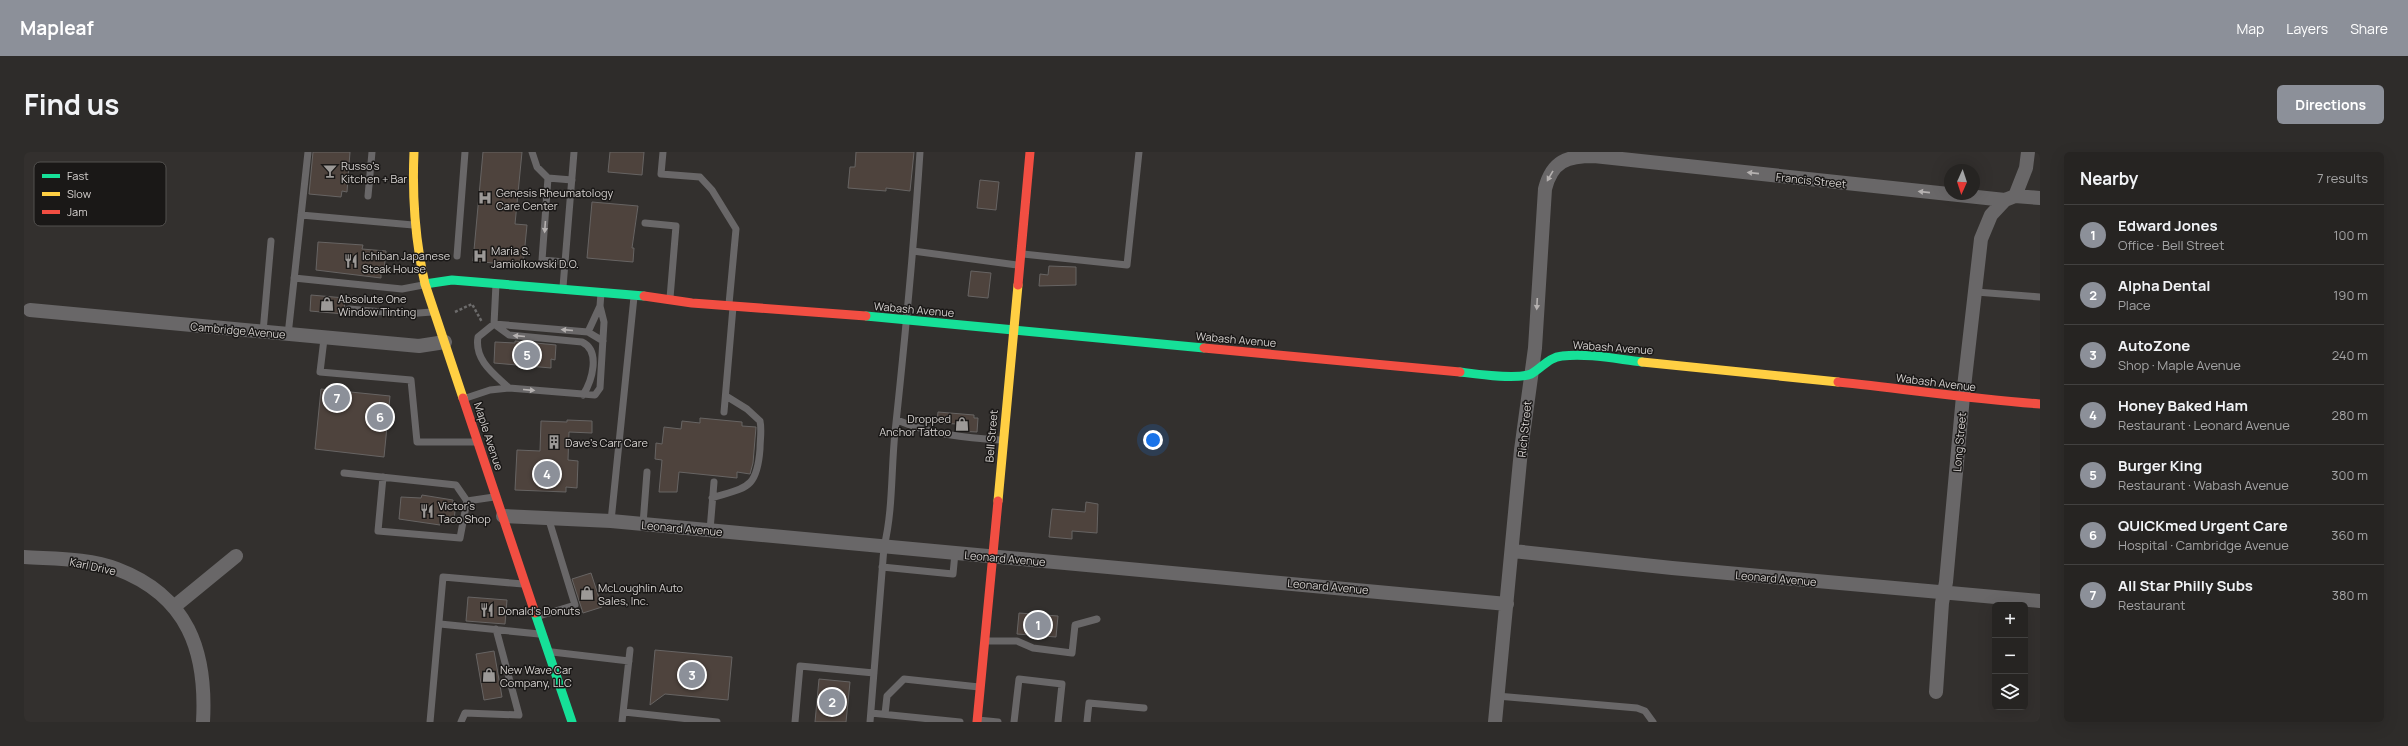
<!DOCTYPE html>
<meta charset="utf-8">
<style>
:root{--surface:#262422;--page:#2e2c2a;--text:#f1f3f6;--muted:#a4a4a5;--line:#424140;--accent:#8c9099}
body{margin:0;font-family:Manrope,sans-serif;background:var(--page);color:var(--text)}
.controls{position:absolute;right:12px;bottom:12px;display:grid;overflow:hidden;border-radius:6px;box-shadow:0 4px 16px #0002}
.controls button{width:36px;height:36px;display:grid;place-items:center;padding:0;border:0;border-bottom:1px solid var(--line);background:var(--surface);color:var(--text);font:20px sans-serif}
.compass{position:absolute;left:1920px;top:12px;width:36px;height:36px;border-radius:50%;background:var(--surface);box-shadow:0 4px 16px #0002;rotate:183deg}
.you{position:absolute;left:1129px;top:288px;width:14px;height:14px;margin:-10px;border:3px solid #fff;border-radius:50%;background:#1a73e8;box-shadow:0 0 0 6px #1a73e833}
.badge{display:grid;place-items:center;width:26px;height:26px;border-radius:50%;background:var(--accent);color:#fff;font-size:13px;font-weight:700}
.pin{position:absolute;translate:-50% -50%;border:2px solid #fff;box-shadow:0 1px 4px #0006}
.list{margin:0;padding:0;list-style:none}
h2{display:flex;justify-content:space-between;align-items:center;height:52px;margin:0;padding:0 16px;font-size:17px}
h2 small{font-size:13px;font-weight:400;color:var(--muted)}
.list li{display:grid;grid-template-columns:26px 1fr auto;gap:12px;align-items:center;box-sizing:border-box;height:60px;padding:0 16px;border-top:1px solid var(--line)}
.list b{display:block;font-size:15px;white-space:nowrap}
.list p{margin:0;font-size:13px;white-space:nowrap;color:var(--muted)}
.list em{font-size:13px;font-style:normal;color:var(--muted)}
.icon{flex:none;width:22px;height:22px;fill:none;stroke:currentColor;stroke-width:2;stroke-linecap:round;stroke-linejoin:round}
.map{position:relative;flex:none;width:2016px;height:570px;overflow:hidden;border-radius:6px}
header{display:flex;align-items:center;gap:24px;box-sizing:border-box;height:56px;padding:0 20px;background:var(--accent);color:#fff}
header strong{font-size:19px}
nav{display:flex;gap:22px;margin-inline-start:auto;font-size:14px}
.intro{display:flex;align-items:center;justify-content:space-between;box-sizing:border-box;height:96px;padding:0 24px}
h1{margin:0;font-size:28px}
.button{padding:10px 18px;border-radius:6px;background:var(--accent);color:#fff;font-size:14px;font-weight:700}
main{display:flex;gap:24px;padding:0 24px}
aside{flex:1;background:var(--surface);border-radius:6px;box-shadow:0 4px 16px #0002}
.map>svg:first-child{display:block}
.building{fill:#4e433d;stroke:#676463}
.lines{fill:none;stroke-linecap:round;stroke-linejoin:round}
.path{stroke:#6c6b6b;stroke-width:2.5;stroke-dasharray:3 2;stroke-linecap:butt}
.lane{stroke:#696768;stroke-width:7}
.street{stroke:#696768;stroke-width:14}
.fast{stroke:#16e098;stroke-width:9}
.slow{stroke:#ffcf43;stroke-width:9}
.jam{stroke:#f24e42;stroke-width:9}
.oneway{fill:#b5b1b0}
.labels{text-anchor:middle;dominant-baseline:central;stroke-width:3;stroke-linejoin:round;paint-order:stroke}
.poi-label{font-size:11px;fill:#d5d1cf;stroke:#1a1817;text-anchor:start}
.street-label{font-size:11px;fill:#d5d1cf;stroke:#1a1817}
.key{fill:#1a1817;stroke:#52504e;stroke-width:1}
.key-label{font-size:11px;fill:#d5d1cf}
</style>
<header>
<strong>Mapleaf</strong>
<nav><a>Map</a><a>Layers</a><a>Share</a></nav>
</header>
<div class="intro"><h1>Find us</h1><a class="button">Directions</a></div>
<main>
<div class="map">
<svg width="2016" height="570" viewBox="0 0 2016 570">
<rect width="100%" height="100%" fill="#33302e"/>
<path class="building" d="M289,0H326L323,40L318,39L317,45L285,42Z
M459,0H498L491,72L503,73L499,114L449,109Z
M586,0H620L618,23L584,20Z
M832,0H890L886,39L862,36V39L824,36L826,15H831Z
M956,28L975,30L972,58L953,56Z
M568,50L614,54L608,96H610L609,110L563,106Z
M294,90L339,93L338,97L362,99L360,119H357V126L292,118Z
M1025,114L1052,115V133L1015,134L1016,122L1024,123Z
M947,119L967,121L964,146L944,144Z
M287,143L321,146L320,162L286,159Z
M491,189L532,193L531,208L527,207V216L470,211L471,190L491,191Z
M297,237L366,244L360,305L291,297Z
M914,260L950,263V266H954L953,280L932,279L933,272L913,271Z
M676,266L718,270V274L732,275L729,311L726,322L713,320V326L655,320L653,340H635L638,308L631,307L632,291L638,292L640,275L657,277L658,269L676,271Z
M543,268L568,269V281L545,280L544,308L554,309L553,336L542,335V340L491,338L493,298L516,299L517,269L543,270Z
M398,343L429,348V351H432L430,368L428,370H416V373L375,367L377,345L397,346Z
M1062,350L1074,352L1073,381L1048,379V387L1025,385L1028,357L1061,360Z
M567,421L578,455L559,461L548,427Z
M444,445L483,448L481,472L442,469Z
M995,461L1034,464L1032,485L993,482Z
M631,498L708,505L704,548L641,542L626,553Z
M470,499L478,545L460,548L452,502Z
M795,527L826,530L822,570H791Z"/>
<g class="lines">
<path class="path" d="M431,160L448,152L458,170"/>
<path class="lane" d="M508,0L513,15L524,26L518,108L541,110
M639,0L637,22L676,25L688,38L712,77L705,152
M524,26L548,28
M344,44L348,0
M277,63L389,73
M621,71L652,74L646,146
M889,99L993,113
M999,102L1103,113L1115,0
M433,104L441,0
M270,126L378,137L399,133
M472,132L470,172L485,183L558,190C577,199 568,229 559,243
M539,135L550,0
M1952,140L2016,145
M325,157L381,162L408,160
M239,180L247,89
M564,180L576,154
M264,183L284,0
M300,187L296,220L387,228L393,290H452
M485,236C470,222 450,208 454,185L470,172L564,180L579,189
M442,246L466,238L485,236L571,243L576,236L580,170L576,154L577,141
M700,260L709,155
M873,268C906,282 941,286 977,288
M320,321L432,333L443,349L470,345
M359,325L354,379L436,386L443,349
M688,346C723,335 733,337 736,297C736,288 738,278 736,269L723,257L702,244
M587,369L610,145
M619,372L623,320
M686,378L690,330
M858,415L929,422L931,401
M515,464L551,453L524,365
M416,472L515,482
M963,489H993L1009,496L1048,501L1051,473L1073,467
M528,500L605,509
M1473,544L1613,556L1621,559L1629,570
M600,560L693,570
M847,561L936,570
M861,562L863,544L880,527L955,535
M954,568L974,570
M406,570L419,425L499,432
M437,570L441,561L495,563L472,477
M598,570L606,498
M771,570L776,514L850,521
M846,570L860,395C869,358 867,319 871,280C881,187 890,94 896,0
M990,570L995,527L1038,532L1034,570
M1063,570L1065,551L1120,556"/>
<path class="street" d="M1991,44L2002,16L2004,0
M6,158L395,194L421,190
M479,364L587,369L1483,452
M1489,399L1648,416L2016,449
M0,405C30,407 65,406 93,417C164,444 183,499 179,570
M151,454L212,404
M1912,540L1918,451L1922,430L1939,244L1957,87L1967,63L1981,48
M1471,570L1497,298L1511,196L1521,37C1528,9 1543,4 1570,4L1981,48L1991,44L2016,46"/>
<path class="fast" d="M401,132L428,128L620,144
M842,164L1180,196
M1436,220C1452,222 1492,228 1507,222C1518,216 1525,205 1538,204C1564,201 1592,207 1618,210
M511,461L548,570"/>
<path class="slow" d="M390,0C388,45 391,88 401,132L439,246
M1618,210L1814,230
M974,349L994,133"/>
<path class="jam" d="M994,133L1006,0
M620,144L668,151L842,164
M1180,196L1436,220
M1814,230C1882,237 1949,247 2016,252
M439,246L511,461
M953,570L974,349"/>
</g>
<defs><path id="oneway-solid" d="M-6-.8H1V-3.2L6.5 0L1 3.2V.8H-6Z"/></defs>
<g class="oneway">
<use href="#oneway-solid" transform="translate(1729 21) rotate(-174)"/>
<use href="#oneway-solid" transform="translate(1526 24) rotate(120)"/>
<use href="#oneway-solid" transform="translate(1900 40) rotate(-174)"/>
<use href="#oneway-solid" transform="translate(521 75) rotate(94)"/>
<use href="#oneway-solid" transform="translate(1513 152) rotate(93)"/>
<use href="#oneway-solid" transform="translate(543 178) rotate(-175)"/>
<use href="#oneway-solid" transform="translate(495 184) rotate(-175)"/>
<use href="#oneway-solid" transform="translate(505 238) rotate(5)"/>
</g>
<defs>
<symbol id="bar-bare" viewBox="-9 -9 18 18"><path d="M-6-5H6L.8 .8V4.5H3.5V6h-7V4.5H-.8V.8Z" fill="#9c9997" stroke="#1a1817" stroke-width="2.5" paint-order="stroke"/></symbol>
<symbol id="hospital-bare" viewBox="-9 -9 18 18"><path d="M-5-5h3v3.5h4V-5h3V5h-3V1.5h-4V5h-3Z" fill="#9c9997" stroke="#1a1817" stroke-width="2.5" paint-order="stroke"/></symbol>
<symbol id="restaurant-bare" viewBox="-9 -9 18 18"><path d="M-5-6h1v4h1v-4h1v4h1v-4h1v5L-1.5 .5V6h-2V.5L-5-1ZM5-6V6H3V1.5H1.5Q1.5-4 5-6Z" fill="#9c9997" stroke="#1a1817" stroke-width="2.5" paint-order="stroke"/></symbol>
<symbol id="shop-bare" viewBox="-9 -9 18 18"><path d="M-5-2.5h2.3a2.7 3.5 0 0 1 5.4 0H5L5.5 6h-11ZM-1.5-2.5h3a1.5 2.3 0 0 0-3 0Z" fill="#9c9997" stroke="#1a1817" stroke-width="2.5" paint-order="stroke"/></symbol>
<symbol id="building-bare" viewBox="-9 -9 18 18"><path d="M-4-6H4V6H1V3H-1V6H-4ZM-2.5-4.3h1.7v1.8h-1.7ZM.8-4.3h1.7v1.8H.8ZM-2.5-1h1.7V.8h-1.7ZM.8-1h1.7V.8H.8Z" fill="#9c9997" stroke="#1a1817" stroke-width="2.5" paint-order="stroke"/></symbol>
</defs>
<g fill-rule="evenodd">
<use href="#bar-bare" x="296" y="9" width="20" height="20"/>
<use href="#hospital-bare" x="451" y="36" width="20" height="20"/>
<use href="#hospital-bare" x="446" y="94" width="20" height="20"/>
<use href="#restaurant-bare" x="317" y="99" width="20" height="20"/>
<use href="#shop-bare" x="293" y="142" width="20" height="20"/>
<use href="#shop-bare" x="928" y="262" width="20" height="20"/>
<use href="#building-bare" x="520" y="280" width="20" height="20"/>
<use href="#restaurant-bare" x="393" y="349" width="20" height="20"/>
<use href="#shop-bare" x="553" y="431" width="20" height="20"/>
<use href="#restaurant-bare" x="453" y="448" width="20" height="20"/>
<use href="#shop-bare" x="455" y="513" width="20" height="20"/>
</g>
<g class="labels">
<g class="poi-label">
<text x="317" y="13">Russo's<tspan x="317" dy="13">Kitchen + Bar</tspan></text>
<text x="472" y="40">Genesis Rheumatology<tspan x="472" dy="13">Care Center</tspan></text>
<text x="467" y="98">Maria S.<tspan x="467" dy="13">Jamiolkowski D.O.</tspan></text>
<text x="338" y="103">Ichiban Japanese<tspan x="338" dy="13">Steak House</tspan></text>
<text x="314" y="146">Absolute One<tspan x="314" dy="13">Window Tinting</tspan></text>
<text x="927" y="266" text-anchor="end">Dropped<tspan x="927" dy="13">Anchor Tattoo</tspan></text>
<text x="541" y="290">Dave's Carr Care</text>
<text x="414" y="353">Victor's<tspan x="414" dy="13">Taco Shop</tspan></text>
<text x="574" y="435">McLoughlin Auto<tspan x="574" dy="13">Sales, Inc.</tspan></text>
<text x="474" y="458">Donald's Donuts</text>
<text x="476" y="517">New Wave Car<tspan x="476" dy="13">Company, LLC</tspan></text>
</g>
<g class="street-label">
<text transform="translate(1787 28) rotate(6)">Francis Street</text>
<text transform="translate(890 157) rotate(5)">Wabash Avenue</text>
<text transform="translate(214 178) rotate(5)">Cambridge Avenue</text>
<text transform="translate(1212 187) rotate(5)">Wabash Avenue</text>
<text transform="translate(1589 195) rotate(4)">Wabash Avenue</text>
<text transform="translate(1912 230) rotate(7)">Wabash Avenue</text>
<text transform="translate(1500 277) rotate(-84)">Rich Street</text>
<text transform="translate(465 284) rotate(72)">Maple Avenue</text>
<text transform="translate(967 284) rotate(-85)">Bell Street</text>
<text transform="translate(1935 290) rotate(-85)">Long Street</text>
<text transform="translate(658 376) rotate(5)">Leonard Avenue</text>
<text transform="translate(981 406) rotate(5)">Leonard Avenue</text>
<text transform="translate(69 414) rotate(12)">Karl Drive</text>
<text transform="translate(1752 426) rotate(5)">Leonard Avenue</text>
<text transform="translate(1304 434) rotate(5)">Leonard Avenue</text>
</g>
</g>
<rect x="10" y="10" width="132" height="64" rx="6" class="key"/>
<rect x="18" y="22" width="18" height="4" fill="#16e098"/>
<rect x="18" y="40" width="18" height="4" fill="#ffcf43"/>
<rect x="18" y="58" width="18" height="4" fill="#f24e42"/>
<g class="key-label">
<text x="43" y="28">Fast</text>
<text x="43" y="46">Slow</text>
<text x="43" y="64">Jam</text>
</g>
</svg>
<div class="controls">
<button>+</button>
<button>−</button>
<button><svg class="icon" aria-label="layers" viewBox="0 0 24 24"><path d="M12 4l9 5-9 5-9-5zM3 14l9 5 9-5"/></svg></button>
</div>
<svg class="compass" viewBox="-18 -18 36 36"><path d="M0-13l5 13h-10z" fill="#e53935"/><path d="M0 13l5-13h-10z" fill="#a4a4a5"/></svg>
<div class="you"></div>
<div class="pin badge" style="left:1014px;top:473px">1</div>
<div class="pin badge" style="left:808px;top:550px">2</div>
<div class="pin badge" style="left:668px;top:523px">3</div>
<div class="pin badge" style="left:523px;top:322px">4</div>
<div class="pin badge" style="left:503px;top:203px">5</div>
<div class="pin badge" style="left:356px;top:265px">6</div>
<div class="pin badge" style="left:313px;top:246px">7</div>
</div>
<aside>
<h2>Nearby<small>7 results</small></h2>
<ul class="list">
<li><span class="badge">1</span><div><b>Edward Jones</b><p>Office · Bell Street</p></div><em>100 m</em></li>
<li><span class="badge">2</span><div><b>Alpha Dental</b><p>Place</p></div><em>190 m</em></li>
<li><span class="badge">3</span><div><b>AutoZone</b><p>Shop · Maple Avenue</p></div><em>240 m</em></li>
<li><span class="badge">4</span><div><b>Honey Baked Ham</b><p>Restaurant · Leonard Avenue</p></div><em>280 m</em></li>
<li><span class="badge">5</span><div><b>Burger King</b><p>Restaurant · Wabash Avenue</p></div><em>300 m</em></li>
<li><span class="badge">6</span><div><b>QUICKmed Urgent Care</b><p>Hospital · Cambridge Avenue</p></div><em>360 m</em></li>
<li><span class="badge">7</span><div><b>All Star Philly Subs</b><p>Restaurant</p></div><em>380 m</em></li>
</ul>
</aside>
</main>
